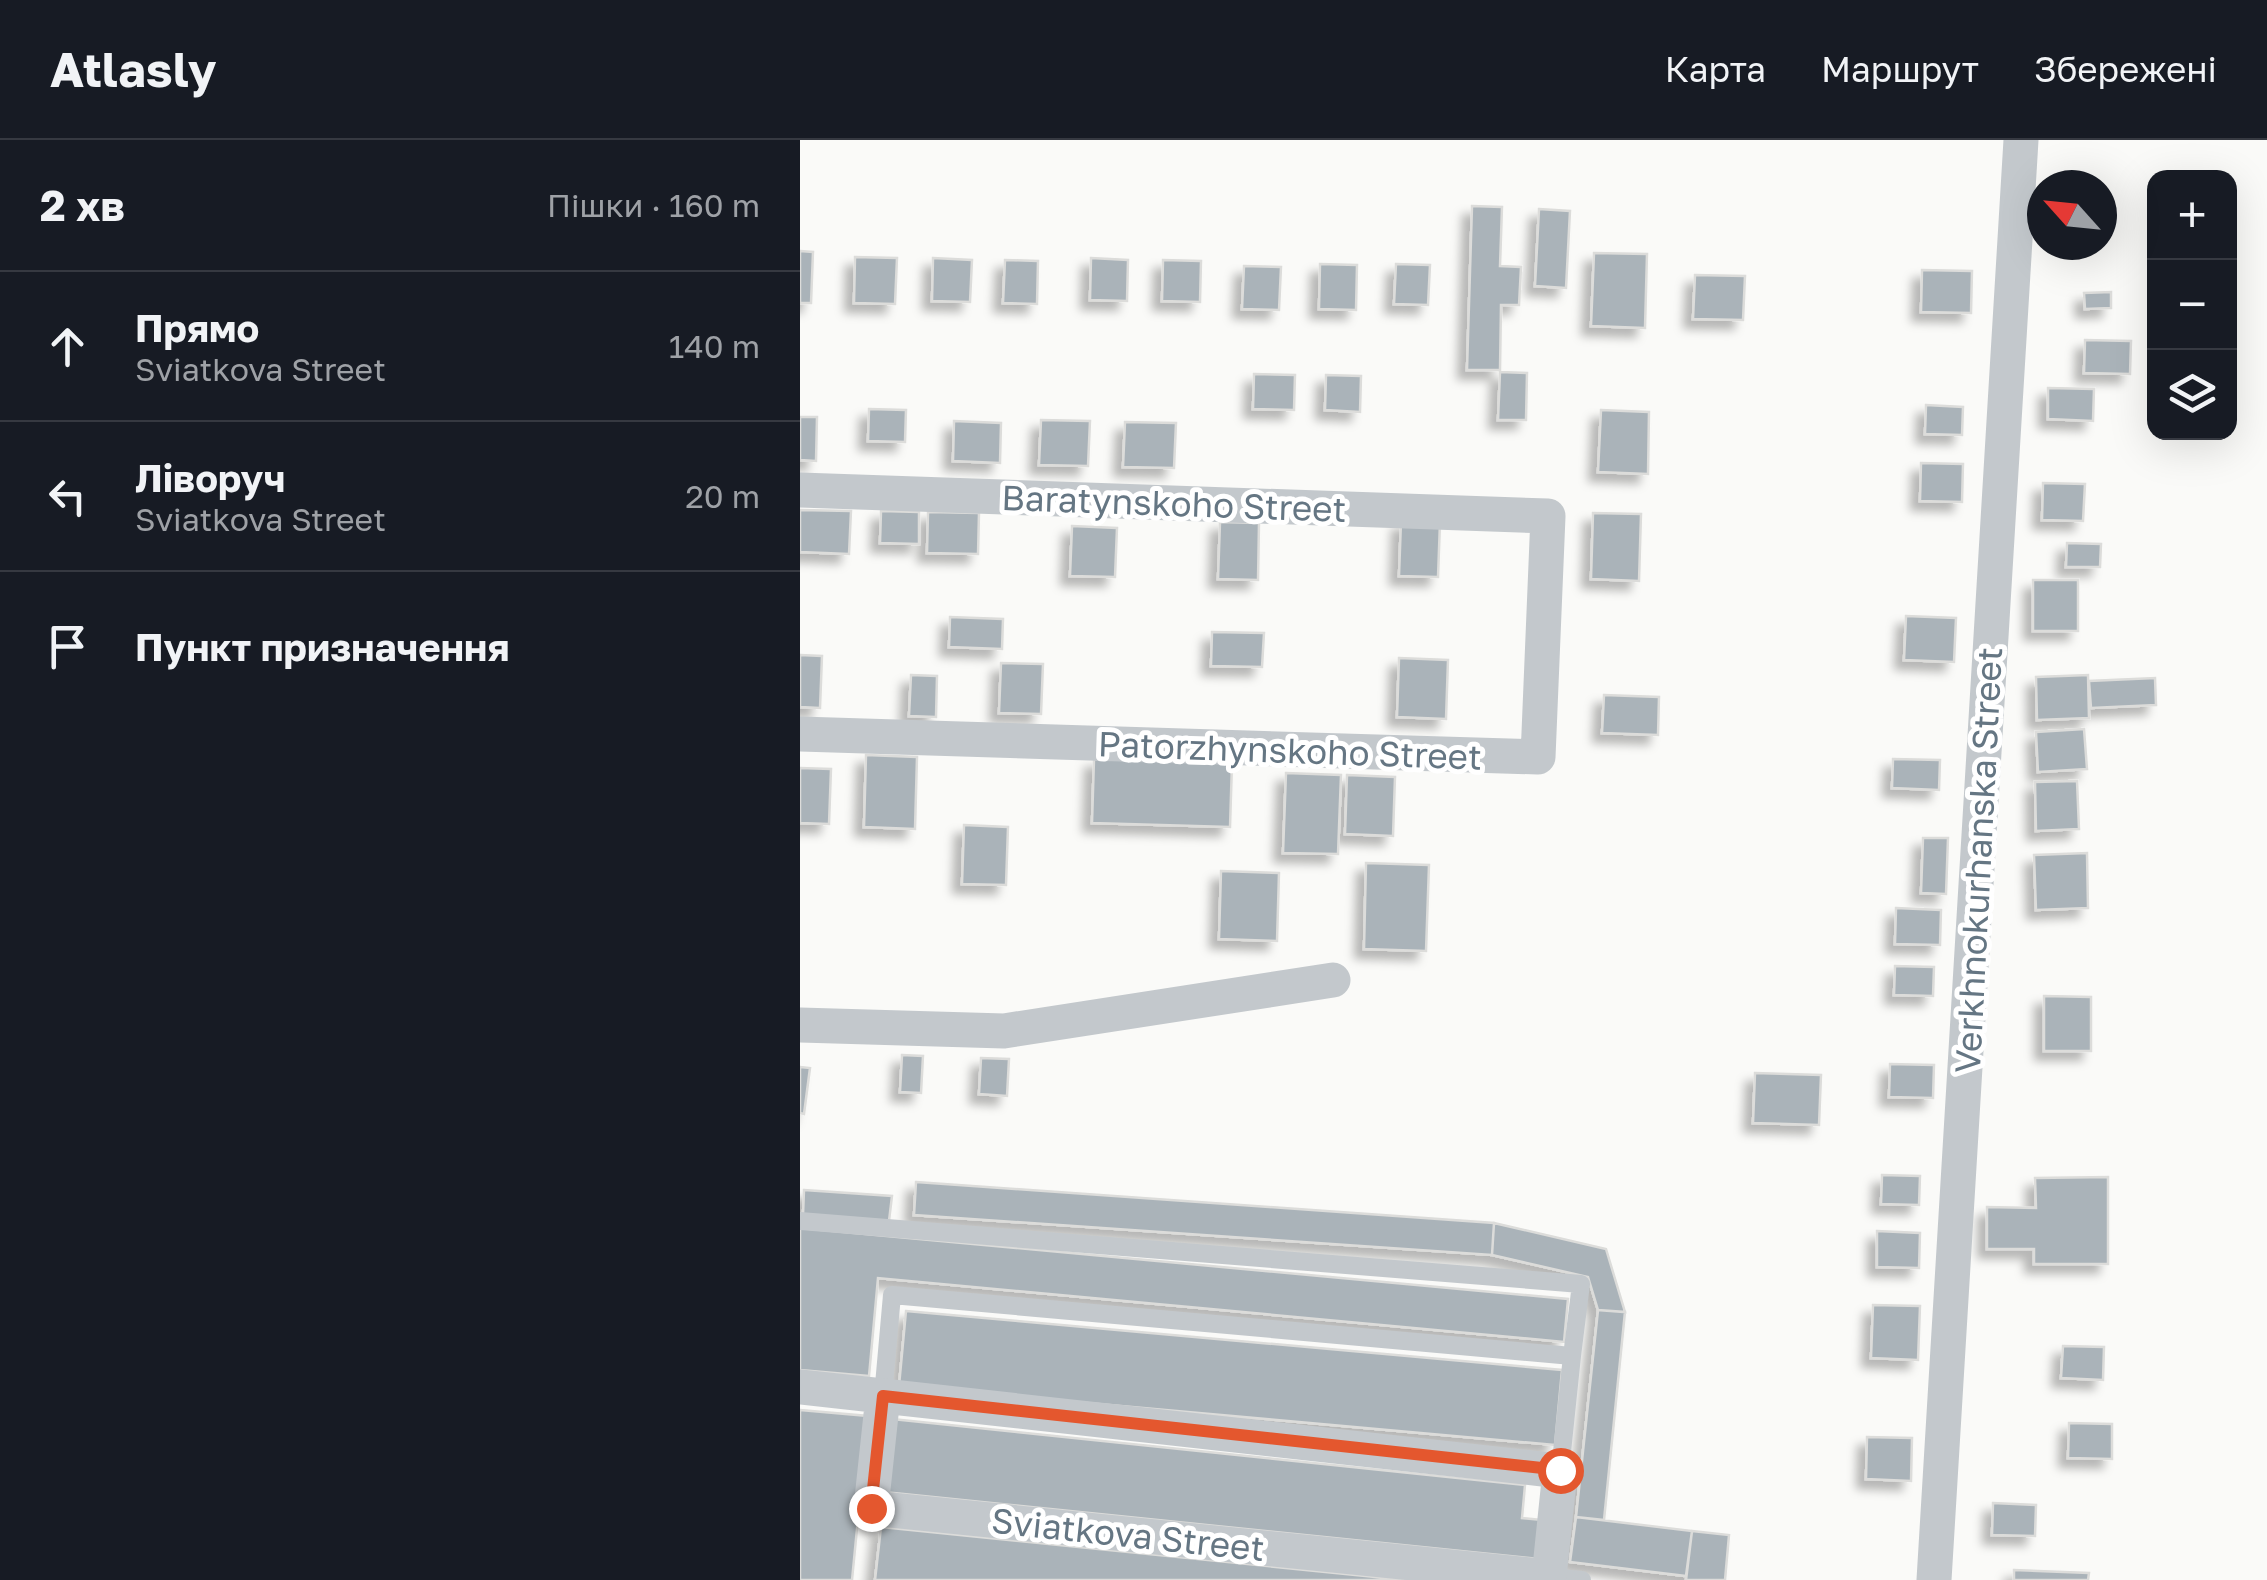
<!DOCTYPE html>
<html lang="uk">
<meta charset="utf-8">
<style>
:root{--surface:#171b24;--page:#242831;--text:#f1f3f6;--muted:#9ea1a6;--line:#363941}
body{margin:0;font-family:"Golos Text",sans-serif;background:var(--page);color:var(--text)}
.controls{position:absolute;right:30px;top:30px;display:grid;overflow:hidden;border-radius:20px;box-shadow:0 10px 40px #0002}
.controls button{width:90px;height:90px;display:grid;place-items:center;padding:0;border:0;border-bottom:2px solid var(--line);background:var(--surface);color:var(--text);font:50px sans-serif}
.compass{position:absolute;left:1227px;top:30px;width:90px;height:90px;border-radius:50%;background:var(--surface);box-shadow:0 10px 40px #0002;rotate:297deg}
.stop{position:absolute;width:30px;height:30px;margin:-22px;border:8px solid #e4572e;border-radius:50%;background:#fff}
.stop.end{background:#e4572e;border-color:#fff;box-shadow:0 2px 10px #0008}
.list{margin:0;padding:0;list-style:none}
h2{display:flex;justify-content:space-between;align-items:center;height:130px;margin:0;padding:0 40px;font-size:42px}
h2 small{font-size:32px;font-weight:400;color:var(--muted)}
.list li{display:grid;grid-template-columns:65px 1fr auto;gap:30px;align-items:center;box-sizing:border-box;height:150px;padding:0 40px;border-top:2px solid var(--line)}
.list b{display:block;font-size:38px;white-space:nowrap}
.list p{margin:0;font-size:32px;white-space:nowrap;color:var(--muted)}
.list em{font-size:32px;font-style:normal;color:var(--muted)}
.icon{flex:none;width:55px;height:55px;fill:none;stroke:currentColor;stroke-width:2;stroke-linecap:round;stroke-linejoin:round}
.map{position:relative;flex:none;width:1467px;height:1440px;overflow:hidden}
header{display:flex;align-items:center;gap:60px;box-sizing:border-box;height:140px;padding:0 50px;background:var(--surface);border-bottom:2px solid var(--line)}
header strong{font-size:48px}
nav{display:flex;gap:55px;margin-inline-start:auto;font-size:35px}
main{display:flex}
aside{flex:1;background:var(--surface)}
.map>svg:first-child{display:block}
.building{fill:#aab3b9;stroke:#dcdcda;stroke-width:2.5;filter:url(#shadow)}
.lines{fill:none;stroke-linecap:round;stroke-linejoin:round}
.service{stroke:#c3c8cc;stroke-width:18}
.minor{stroke:#c3c8cc;stroke-width:35}
.route{stroke:#e4572e;stroke-width:12}
.labels{text-anchor:middle;dominant-baseline:central;stroke-width:10;stroke-linejoin:round;paint-order:stroke}
.street-label{font-size:35px;fill:#657683;stroke:#fff}
</style>
<header>
<strong>Atlasly</strong>
<nav><a>Карта</a><a>Маршрут</a><a>Збережені</a></nav>
</header>
<main>
<aside>
<h2>2 хв<small>Пішки · 160 m</small></h2>
<ul class="list">
<li><svg class="icon" aria-label="ahead" viewBox="0 0 24 24"><path d="M12 20V5M6 11l6-6 6 6"/></svg><div><b>Прямо</b><p>Sviatkova Street</p></div><em>140 m</em></li>
<li><svg class="icon" aria-label="left" viewBox="0 0 24 24"><path d="M17 20v-9H6M10 6l-5 5 5 5"/></svg><div><b>Ліворуч</b><p>Sviatkova Street</p></div><em>20 m</em></li>
<li><svg class="icon" aria-label="arrive" viewBox="0 0 24 24"><path d="M6 21V4h12l-3 4 3 4H6"/></svg><div><b>Пункт призначення</b></div></li>
</ul>
</aside>
<div class="map">
<svg width="1467" height="1440" viewBox="0 0 1467 1440">
<defs>
<filter id="shadow"><feDropShadow dx="-9" dy="9" stdDeviation="5" flood-color="#0004"/></filter>
</defs>
<rect width="100%" height="100%" fill="#fafaf8"/>
<path class="building" d="M672,66L702,67L700,126L721,127L719,165H701L700,230H667Z
M739,69L770,71L766,148L735,146Z
M0,111L13,112L11,163H0Z
M794,113L847,114L845,188L791,186Z
M55,117L97,118L95,164L54,163Z
M133,118L172,120L170,162L132,161Z
M291,118L328,120L327,161L290,160Z
M205,120L238,121L237,164L203,163Z
M363,120L401,121L400,162L362,161Z
M520,124L557,125L556,170L519,169Z
M596,124L630,125L628,165L594,164Z
M444,126L481,127L479,170L442,169Z
M1122,130L1172,131L1171,173L1121,172Z
M895,135L945,136L943,180L893,179Z
M1311,152V168L1285,169L1284,153Z
M1285,200L1331,201L1330,234L1284,233Z
M700,232L727,233L726,280H698Z
M454,234L495,235L494,270L453,269Z
M526,235L561,236L560,272L525,270Z
M1248,248L1294,249L1293,281L1248,279Z
M1126,265L1163,267L1162,295L1125,294Z
M69,269L106,270L105,302L68,301Z
M801,270L849,272L848,334L798,332Z
M0,277H17L16,321L0,320Z
M241,280L290,281L288,326L239,325Z
M154,281L201,283L200,323L153,321Z
M325,282L376,283L374,328L323,327Z
M1121,323L1163,324L1162,362L1120,361Z
M1243,343L1285,344L1283,381L1242,380Z
M0,370L51,371L49,414L0,412Z
M81,371L119,372V404L80,403Z
M128,372L179,373L178,414L127,413Z
M793,373L841,374L839,441L791,439Z
M601,381L640,382L638,437L599,436Z
M420,382L459,383L458,440L418,439Z
M272,386L317,388L315,437L270,436Z
M1267,403L1301,404L1300,427H1266Z
M1233,440H1278V491H1233Z
M1106,476L1156,478L1154,522L1104,520Z
M150,477L203,479L202,509L149,507Z
M412,492L464,493L462,527L411,526Z
M0,515L22,516L20,568L0,567Z
M599,518L648,520L646,579L597,577Z
M201,523L243,524L241,574L199,573Z
M111,535L137,536L136,577L109,576Z
M1288,535L1289,578L1237,580L1236,537Z
M1355,538L1356,565L1291,568L1289,541Z
M804,555L859,557L858,595L802,593Z
M1284,589L1287,629L1238,632L1236,592Z
M66,615L117,617L115,689L64,687Z
M294,619L432,623L430,687L292,683Z
M1093,619L1140,620L1139,650L1092,648Z
M0,628L31,629L29,684L0,683Z
M486,633L541,635L538,714L483,713Z
M547,635L595,637L593,696L545,694Z
M1277,641L1279,689L1236,691L1235,642Z
M164,685L208,687L206,745L162,744Z
M1123,698H1148L1146,754L1121,753Z
M1287,713L1288,768L1236,770L1234,715Z
M566,723L629,725L626,811L564,809Z
M421,731L479,733L477,801L419,799Z
M1096,768L1141,770L1140,805L1095,804Z
M1095,826L1134,827L1133,856L1094,855Z
M1244,856L1291,857V911H1244Z
M102,915L123,916L121,953L100,952Z
M181,918L209,919L207,956L179,954Z
M1090,924L1134,925L1133,958L1089,957Z
M0,927L10,928L4,974L0,973Z
M955,933L1021,935L1019,985L953,983Z
M1082,1035L1120,1036L1119,1065L1081,1064Z
M1308,1037V1124H1234V1109H1187V1067L1236,1068L1235,1038Z
M116,1042L694,1083L692,1115L114,1075Z
M4,1050L92,1056L89,1081L3,1075Z
M694,1083L806,1109L825,1172L798,1170L788,1137L692,1115Z
M0,1088L768,1159L764,1202L78,1138L69,1236L0,1230Z
M1077,1091L1120,1093L1119,1128L1077,1127Z
M1073,1165L1120,1166L1118,1220L1071,1218Z
M798,1170L825,1172L804,1380L776,1377Z
M106,1171L762,1230L755,1305L99,1246Z
M1263,1206L1304,1207L1303,1240L1261,1238Z
M0,1270L68,1276L52,1440H0Z
M92,1279L725,1345L722,1378L743,1380L739,1419L84,1352Z
M1269,1283L1312,1284V1319L1268,1318Z
M1067,1297L1112,1298L1111,1341L1066,1339Z
M1193,1363L1236,1365L1235,1396L1192,1395Z
M776,1377L892,1391L886,1436L770,1422Z
M81,1387L605,1440H75Z
M892,1391L929,1395L925,1440H886Z
M1214,1430L1289,1433L1288,1440H1214Z"/>
<g class="lines">
<path class="service" d="M0,1081L781,1144L772,1216
M83,1256L92,1155L772,1216L760,1331
M749,1437L782,1440"/>
<path class="minor" d="M0,350L748,376L738,617L0,594
M0,885L204,891L533,840
M0,1247L83,1256L760,1331L749,1437L71,1368L83,1256
M1134,1440L1221,0"/>
</g>
<g class="lines">
<path class="route" d="M71,1368L83,1256L760,1330"/>
</g>
<g class="labels">
<g class="street-label">
<text transform="translate(374 363) rotate(2)">Baratynskoho Street</text>
<text transform="translate(490 610) rotate(2)">Patorzhynskoho Street</text>
<text transform="translate(1178 720) rotate(-87)">Verkhnokurhanska Street</text>
<text transform="translate(328 1394) rotate(6)">Sviatkova Street</text>
</g>
</g>
</svg>
<div class="controls">
<button>+</button>
<button>−</button>
<button><svg class="icon" aria-label="layers" viewBox="0 0 24 24"><path d="M12 4l9 5-9 5-9-5zM3 14l9 5 9-5"/></svg></button>
</div>
<svg class="compass" viewBox="-18 -18 36 36"><path d="M0-13l5 13h-10z" fill="#e53935"/><path d="M0 13l5-13h-10z" fill="#9ea1a6"/></svg>
<div class="stop" style="left:760px;top:1330px"></div>
<div class="stop end" style="left:71px;top:1368px"></div>
</div>
</main>
